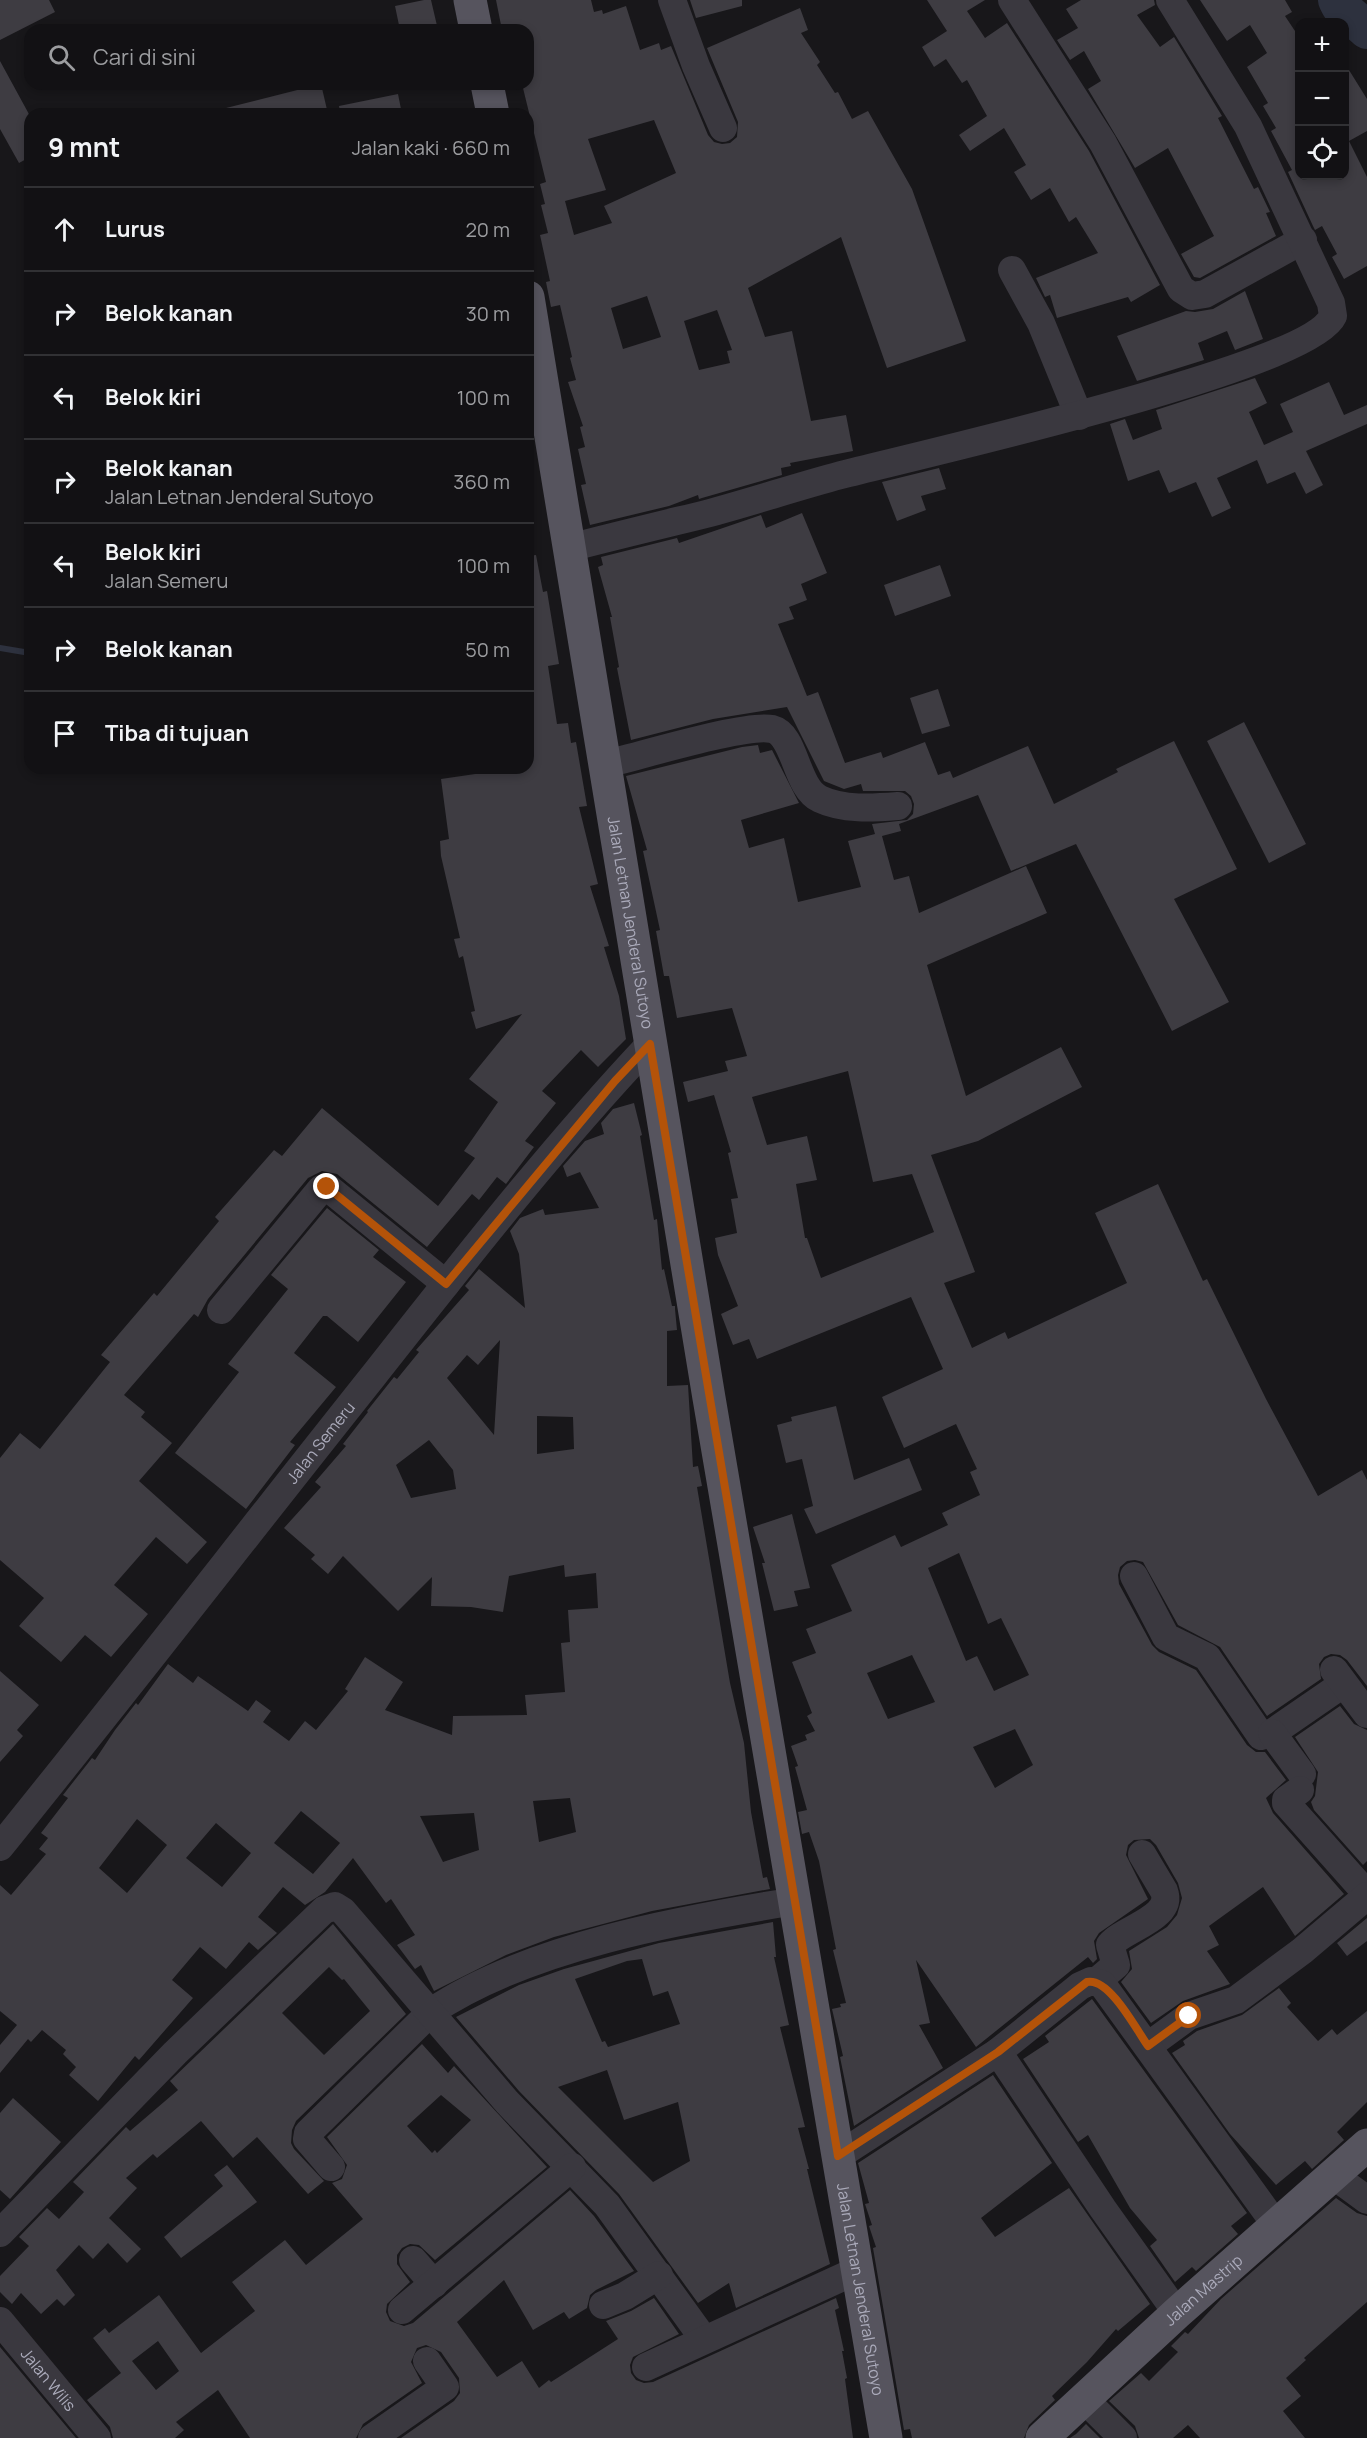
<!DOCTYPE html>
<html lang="id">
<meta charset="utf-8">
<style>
:root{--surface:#121114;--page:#1b1a1d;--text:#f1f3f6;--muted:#9c9da0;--line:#313134}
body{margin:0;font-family:Manrope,sans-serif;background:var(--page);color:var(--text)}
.controls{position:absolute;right:18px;top:18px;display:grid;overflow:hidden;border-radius:12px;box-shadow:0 3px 9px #0003}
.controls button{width:54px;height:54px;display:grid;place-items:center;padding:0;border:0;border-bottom:2px solid var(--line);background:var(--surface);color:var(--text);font:30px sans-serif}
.stop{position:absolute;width:18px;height:18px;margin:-14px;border:4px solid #b45309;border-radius:50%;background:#fff}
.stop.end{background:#b45309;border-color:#fff;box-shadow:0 2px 6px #0008}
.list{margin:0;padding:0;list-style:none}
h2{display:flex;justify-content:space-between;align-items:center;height:78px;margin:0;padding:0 24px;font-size:26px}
h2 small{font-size:20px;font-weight:400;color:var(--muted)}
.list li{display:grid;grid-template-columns:39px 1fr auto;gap:18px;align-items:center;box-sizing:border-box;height:84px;padding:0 24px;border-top:2px solid var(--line)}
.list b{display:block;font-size:22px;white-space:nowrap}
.list p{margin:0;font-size:20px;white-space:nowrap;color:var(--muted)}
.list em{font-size:20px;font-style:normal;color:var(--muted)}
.icon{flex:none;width:33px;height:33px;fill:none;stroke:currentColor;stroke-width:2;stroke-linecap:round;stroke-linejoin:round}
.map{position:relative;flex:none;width:1367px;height:2438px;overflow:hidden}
.search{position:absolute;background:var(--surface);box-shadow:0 3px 9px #0003;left:24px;top:24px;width:510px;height:66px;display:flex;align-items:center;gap:15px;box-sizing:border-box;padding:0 21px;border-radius:18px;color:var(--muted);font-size:22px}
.panel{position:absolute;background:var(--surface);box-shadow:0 3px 9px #0003;left:24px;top:108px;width:510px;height:666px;border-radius:18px}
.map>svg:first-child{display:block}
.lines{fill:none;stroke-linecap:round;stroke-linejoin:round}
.stream{stroke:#2d313e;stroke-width:6}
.river{stroke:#2d313e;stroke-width:38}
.building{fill:#3e3c42;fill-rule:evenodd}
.minor{stroke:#3a383f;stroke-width:28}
.major{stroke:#56545e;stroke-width:33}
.route{stroke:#b45309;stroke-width:8}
.labels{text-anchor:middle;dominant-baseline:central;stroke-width:6;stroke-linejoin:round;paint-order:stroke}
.street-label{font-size:16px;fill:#aaaaba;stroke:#131215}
</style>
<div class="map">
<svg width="1367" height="2438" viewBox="0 0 1367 2438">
<rect width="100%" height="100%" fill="#18171a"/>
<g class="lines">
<path class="stream" d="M0,648L30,653"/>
<path class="river" d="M1337,0L1340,6L1367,30"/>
</g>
<path class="building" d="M0,0H49L55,12L0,40Z
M424,0H431L438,30H400L395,6Z
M496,0H591L594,12L602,10L603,14L626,6L640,50L659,43L661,50L671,46L708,135L714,142L722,144L730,143L737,137L738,122L707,48L800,8L808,30L801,33L820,62L817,65L835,93L838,92L852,119L868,111L912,189L966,341L887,368L841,237L748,288L765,337L792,331L811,421L846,415L853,451L790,463L791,466L781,468L782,475L702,498L699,499L698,495L669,506L590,525L581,485L586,484L578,449L585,447L580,427L583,426L568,382L576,380L570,358L572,357L560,305L551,307L546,282L550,281L540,235L548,233L541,205L545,204L540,184L546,182L522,84H528V30H502ZM654,120L676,173L604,206L612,223L574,235L565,201L606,190L588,139ZM647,296L661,337L623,349L611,308ZM717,310L732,350L727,351L730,363L699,370L684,321Z
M690,0H742V6L696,18Z
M927,0H985L967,11L985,38L1007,23L1089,151L1160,285L1131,302L1128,297L1057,318L1050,295L1045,297L1036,278L1098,253L1076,217L1069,222L1050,188L1031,200L1014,172L1026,165L1004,128L970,151L959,135L987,116L967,80L962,83L946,59L934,67L922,47L947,31Z
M1081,0H1154L1155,5L1137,15L1160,47L1174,37L1222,116L1218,118L1254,189L1258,187L1270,212L1266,213L1276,236L1200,278L1194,277L1181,254L1214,236L1168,148L1135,168L1088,89L1101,81L1084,51L1070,60L1057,40L1078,28L1066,9Z
M1200,0H1285L1292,12L1285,16L1299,37V176H1344V62L1367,99V131L1349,141L1367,177V266L1344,279L1332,257L1337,254L1322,226L1315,230L1313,226L1288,172L1292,170L1271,131L1276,128L1263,106L1268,103L1247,67L1267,53L1250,25L1227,41Z
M0,61L30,116V157L19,163L0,129Z
M321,84L328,114H223L222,109Z
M398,94L402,114H340L339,106Z
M1245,291L1263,339L1235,350L1227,331L1198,343L1204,360L1137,381L1117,336L1186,311L1195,312L1213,309Z
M1255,378L1267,403L1249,412L1264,445L1293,432L1280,404L1329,382L1344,415L1367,405V424L1306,451L1323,485L1306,494L1295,472L1267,484L1257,460L1217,478L1231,508L1212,517L1196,482L1169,493L1159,470L1128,481L1110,424L1125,419L1133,440L1162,429L1156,410Z
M939,468L946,489L921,496L926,510L897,521L882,482Z
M802,513L827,573L801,584L807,600L789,607L794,619L778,624L807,696L818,692L845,763L881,752L883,758L925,742L938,775L950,771L953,778L1028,746L1054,804L1118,772L1116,769L1174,741L1237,869L1174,899L1229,1002L1172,1031L1076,844L1011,871L978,795L899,824L901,831L882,836L894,880L909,876L919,913L1026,866L1047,913L927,965L966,1096L1061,1047L1082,1087L978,1141L931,1155L975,1272L944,1283L972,1348L1005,1332L1008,1339L1127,1283L1095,1213L1158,1184L1203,1281L1207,1279L1266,1399L1318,1496L1362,1470L1367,1480V1686L1347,1660L1340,1655L1331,1654L1324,1657L1319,1664L1321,1679L1267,1716L1220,1647L1178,1625L1143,1562L1135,1560L1127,1561L1120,1567L1118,1575L1119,1584L1152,1645L1159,1652L1196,1670L1247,1745L1256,1752H1265L1286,1780L1266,1798L1273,1813L1344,1894L1295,1936L1263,1887L1209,1926L1219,1945L1207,1951L1230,1984L1183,2001L1151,2023L1121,1982L1132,1969L1129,1951L1167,1927L1177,1915L1182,1898L1178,1883L1156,1845L1150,1839L1134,1840L1128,1845L1126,1855L1148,1899L1099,1933L1094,1941L1097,1959L1093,1963L1088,1957L976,2047L916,1960L930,2023L919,2025L943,2068L854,2126L840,2057L843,2056L832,2009L841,2007L840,2004L846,2003L833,1950L836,1949L819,1861L809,1832L802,1834L798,1812L807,1810L795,1767L798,1766L791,1746L807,1740L805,1735L815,1731L807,1716L812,1713L792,1662L816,1653L806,1629L852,1611L831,1565L895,1535L901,1547L948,1525L942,1513L980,1495L970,1472L977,1469L956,1424L904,1448L882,1397L943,1369L911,1297L757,1359L749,1339L733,1345L721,1314L738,1306L718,1255L715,1238L737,1233L731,1199L738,1198L728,1153L731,1152L714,1095L688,1102L683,1082L728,1071L725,1061L747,1056L732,1008L677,1018L669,976H664L656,931L660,930L643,851L647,850L626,776L742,747L758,745L760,753L772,750L799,803L741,820L749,848L784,838L798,902L861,887L848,841L875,834L872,824L907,820L913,814L914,804L911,796L905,791H863L861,784L844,789L824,781L787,707L713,719L631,740L617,668L619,667L610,617H612L598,567L603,565L601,557L677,538L679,543L761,515L766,528ZM848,1071L873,1182L912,1174L934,1232L821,1278L807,1238H805L796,1184L817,1180L807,1136L767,1145L752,1097ZM959,1553L988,1624L1001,1618L1029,1675L994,1691L977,1656L966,1661L928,1568ZM912,1655L935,1702L888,1719L867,1673ZM1015,1729L1033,1765L995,1788L973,1747Z
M536,555L543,592L547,591L559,664L548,666L557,724L568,723L571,743L576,742L587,806L579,807L598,884L590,886L609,946L604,947L619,996L626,1039L598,1067L581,1050L542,1091L556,1103L525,1141L534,1147L506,1184L497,1177L479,1200L472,1194L427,1247L337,1174L322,1171L308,1178L208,1299L198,1317L194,1314L124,1395L145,1412L141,1417L172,1443L139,1481L207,1542L187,1564L156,1537L114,1585L148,1614L111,1657L85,1635L61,1662L19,1626L44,1598L0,1560V1458L20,1433L40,1449L110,1362L101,1355L154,1293L157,1296L219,1221L215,1217L274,1150L282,1156L322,1108L438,1206L475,1158L464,1151L498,1102L469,1079L522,1014L476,1029L471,1012L475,1011L463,956L459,958L454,939L460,938L441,856L440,841L449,839L441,779L489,772L488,768H528V556Z
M940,565L951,596L895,616L884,585Z
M938,689L950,726L922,734L910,698Z
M1244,722L1306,844L1269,863L1207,741Z
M634,1103L642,1135L640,1136L654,1220L657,1219L662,1270L664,1269L672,1306H675V1309L677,1330L667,1331V1386L688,1385L693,1467L698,1466L702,1486L697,1487L730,1683L744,1743L751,1812L763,1878L767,1877L770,1889L652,1911L554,1937L506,1955L434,1991L421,1965L415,1969L397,1945L415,1935L391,1899L386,1903L353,1858L325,1892L305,1905L283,1887L258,1917L277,1933L258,1950L249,1942L226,1969L200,1947L172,1980L193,1998L139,2060L135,2056L98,2101L69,2075L76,2067L63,2054L66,2050L42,2030L31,2042L28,2039L0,2073V2045L17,2025L0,2011V1885L11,1895L46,1854L39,1849L48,1838L41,1833L68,1798L63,1795L92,1758L95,1760L115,1730L136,1703L138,1705L168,1664L193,1683L198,1676L248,1711L256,1700L271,1711L263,1722L289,1741L305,1721L316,1730L348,1691L345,1689L365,1657L403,1682L385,1710L452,1735L453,1716L527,1715L525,1695L565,1692L561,1643L570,1642L568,1610L598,1608L596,1573L565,1577L564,1565L509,1576L503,1612L471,1607L431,1606L432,1577L398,1611L343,1556L328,1574L311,1559L315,1555L284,1528L321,1487L315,1482L346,1446L343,1444L368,1412L367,1411L394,1377L397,1379L419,1352L416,1350L469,1290L465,1286L479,1269L525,1308L519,1254L510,1231L520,1218L543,1209L545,1215L599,1208L580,1172L567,1177L563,1166L585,1141L604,1134L601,1123L613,1109ZM500,1340L494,1435L447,1378L467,1355L478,1365ZM537,1416L573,1417L574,1449L537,1454ZM429,1440L453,1470L456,1489L411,1498L396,1465ZM570,1798L576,1832L539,1842L533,1801ZM301,1811L340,1843L313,1874L274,1843ZM474,1813L479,1850L443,1862L420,1816ZM137,1819L167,1845L127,1893L99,1868ZM216,1823L251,1853L222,1887L186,1858Z
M327,1208L379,1250L373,1257L406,1282L358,1342L327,1316H323L294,1353L336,1387L290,1442L295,1445L246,1509L175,1453L239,1372L228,1364L288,1289L271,1275Z
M836,1406L854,1480L909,1458L922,1490L816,1534L804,1509L813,1506L802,1459L786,1463L777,1425L792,1421L791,1417Z
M792,1514L810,1588L794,1591L798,1606L774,1611L762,1563H765L753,1527Z
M0,1671L39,1705L17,1730L23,1736L0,1762Z
M1340,1706L1354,1724L1367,1730V1861L1363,1865L1314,1810L1311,1802L1315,1796L1318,1772L1295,1737Z
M1367,1918V1941L1347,1956L1337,1943Z
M773,1922L776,1957H774L789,2025L780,2027L805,2127L798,2128L809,2169H807L830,2264L736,2308L729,2283L698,2303L619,2194L519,2091L456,2017L519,1985L564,1969L659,1943ZM642,1959L653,1996L668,1991L680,2024L608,2047L605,2041L602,2042L575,1979L627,1961ZM607,2070L624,2120L678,2102L690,2161L653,2182L558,2087Z
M333,1924L406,2014L296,2121L292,2130L291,2143L294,2149L324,2181L308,2194L257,2137L233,2158L201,2121L157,2158L153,2154L126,2178L137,2188L109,2218L141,2249L127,2263L108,2243L93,2259L79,2245L56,2270L75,2295L64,2306L57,2299L41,2314L21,2293L12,2304L0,2292V2276L29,2246L19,2237L47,2208L59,2219L84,2192L73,2182L126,2127L130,2131L178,2090L170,2081ZM329,1967L342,1980L344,1979L370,2011L324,2055L282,2013Z
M1279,1988L1291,2003L1287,2007L1318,2041L1332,2029L1337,2035L1367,2011V2102L1337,2132L1344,2140L1312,2169L1305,2161L1276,2185L1230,2134L1172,2053L1185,2045L1183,2041L1197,2031L1242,2015Z
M1092,1999L1247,2213L1231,2226L1238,2234L1196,2271L1192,2267L1175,2282L1150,2246L1157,2240L1130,2208L1088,2135L1078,2142L1023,2059L1049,2042L1045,2036Z
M422,2044L448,2073L454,2066L547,2167L435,2260L419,2245L410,2244L402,2248L397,2255V2264L410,2282L387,2304L386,2312L390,2321L404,2326L413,2323L570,2190L594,2216L634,2271L596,2290L590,2295L587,2308L569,2319L564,2312L533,2330L504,2280L457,2322L497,2377L522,2361L539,2388L549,2380L551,2382L618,2339L606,2321L631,2311L654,2298L679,2334L633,2357L630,2365L631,2373L636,2380L644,2383L653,2382L836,2298L839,2308L835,2310L844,2351H842L847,2378L845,2379L853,2438H401L454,2401L460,2393L459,2378L441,2352L426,2345L417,2348L411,2362L422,2383L363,2424L356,2438H250L218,2390L176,2422L184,2430L175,2438H113L110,2427L87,2400L121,2373L93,2338L105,2328L109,2333L159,2295L201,2353L255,2311L232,2282L285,2240L306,2265L363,2219L332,2183L342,2179L347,2165L327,2137ZM441,2095L471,2120L437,2153L435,2150L432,2153L407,2126ZM158,2341L179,2371L156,2390L132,2361Z
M993,2075L1052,2163L981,2218L995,2237L1069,2188L1150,2304L1118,2331L1116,2329L1087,2362L1052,2396L1055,2400L1029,2425L1024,2438H912L910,2429L904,2430L873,2248L876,2247L869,2226L872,2225L865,2204L869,2203L858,2163Z
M13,2098L61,2142L10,2199L0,2190V2113Z
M227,2165L257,2202L181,2258L164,2237L223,2186L214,2175Z
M1336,2198L1357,2213L1367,2216V2302L1304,2358L1306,2360L1286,2378L1301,2396L1283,2411L1305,2438H1200L1188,2425L1173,2438H1139L1135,2426L1109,2401L1141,2373L1149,2381L1178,2352L1171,2346L1185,2332L1188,2334L1221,2299Z
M0,2347L76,2438H0Z
M1086,2424L1100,2438H1070L1076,2434Z"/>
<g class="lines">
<g class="minor">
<path d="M672,0L696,66L723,128"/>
<path d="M1012,0L1103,143L1181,289L1192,296L1205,294L1303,240"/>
<path d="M1012,270L1041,323L1079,416"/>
<path d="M569,548C615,536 661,525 706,514C751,502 796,487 841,475C914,456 1309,368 1333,316L1331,303L1248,126L1170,0"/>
<path d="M605,764C637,757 746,723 772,729C796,735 795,787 820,799C843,810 873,808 898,806"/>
<path d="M221,1310L321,1189L327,1187L446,1284"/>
<path d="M1134,1576L1166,1637L1207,1657L1261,1736L1272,1733L1343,1684"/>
<path d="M1334,1670L1367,1714"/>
<path d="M1272,1733L1302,1774"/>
<path d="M1300,1790L1286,1800V1803L1367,1894"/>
<path id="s1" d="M0,1847C126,1691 249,1532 374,1375C463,1262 552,1148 650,1044"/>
<path d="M1096,1982L1116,1965L1110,1945C1124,1928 1174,1918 1164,1891L1142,1854"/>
<path d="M1148,2046L1189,2016L1236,2000L1302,1951L1367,1896"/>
<path d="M998,2052L1080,1986L1091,1981L1102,1984L1276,2225"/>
<path d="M838,2156L998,2052L1103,2209L1177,2313"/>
<path d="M331,2167L307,2139L308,2133L431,2012C527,1947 682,1919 796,1901"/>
<path d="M1333,2175L1367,2200"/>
<path d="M0,2233L175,2053L324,1910L335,1906L343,1911L507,2102L607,2205L703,2338"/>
<path d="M413,2260L434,2284"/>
<path d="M603,2305L625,2296L659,2275"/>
<path d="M402,2310L572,2167"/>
<path id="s2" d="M0,2321L97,2438"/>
<path d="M646,2367L858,2270"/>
<path d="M1084,2399L1123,2438"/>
<path d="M372,2438L445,2387L427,2361"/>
</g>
<g class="major">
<path d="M470,0L476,30"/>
<path d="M487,84L493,114"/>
<path id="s3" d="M528,297L709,1398L886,2438"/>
<path id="s4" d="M1042,2438L1177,2313L1367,2145"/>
</g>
</g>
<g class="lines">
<path class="route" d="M327,1187L446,1284L615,1081L650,1044L838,2156L998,2052L1087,1982C1109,1977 1136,2029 1148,2046L1189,2016"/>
</g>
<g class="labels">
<g class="street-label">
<text stroke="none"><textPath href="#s3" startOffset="634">Jalan Letnan Jenderal Sutoyo</textPath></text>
<text stroke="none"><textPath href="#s1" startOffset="516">Jalan Semeru</textPath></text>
<text stroke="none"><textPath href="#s3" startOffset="2020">Jalan Letnan Jenderal Sutoyo</textPath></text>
<text stroke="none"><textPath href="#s4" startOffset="219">Jalan Mastrip</textPath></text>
<text stroke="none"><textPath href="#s2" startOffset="76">Jalan Wilis</textPath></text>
</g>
</g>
</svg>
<div class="controls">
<button>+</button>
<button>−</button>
<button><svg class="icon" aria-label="locate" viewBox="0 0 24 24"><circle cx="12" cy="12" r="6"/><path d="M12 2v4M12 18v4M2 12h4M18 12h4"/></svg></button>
</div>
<div class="stop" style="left:1189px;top:2016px"></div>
<div class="stop end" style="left:327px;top:1187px"></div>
<div class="search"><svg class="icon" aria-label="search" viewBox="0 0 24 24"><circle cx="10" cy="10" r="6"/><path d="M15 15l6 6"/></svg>Cari di sini</div>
<section class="panel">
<h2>9 mnt<small>Jalan kaki · 660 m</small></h2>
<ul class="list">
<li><svg class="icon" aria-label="ahead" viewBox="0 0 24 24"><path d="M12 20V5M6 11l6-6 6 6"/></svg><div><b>Lurus</b></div><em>20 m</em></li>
<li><svg class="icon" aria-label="right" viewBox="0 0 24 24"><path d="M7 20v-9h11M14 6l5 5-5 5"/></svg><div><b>Belok kanan</b></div><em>30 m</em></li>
<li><svg class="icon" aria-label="left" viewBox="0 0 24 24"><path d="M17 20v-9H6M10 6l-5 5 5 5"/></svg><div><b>Belok kiri</b></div><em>100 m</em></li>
<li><svg class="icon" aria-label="right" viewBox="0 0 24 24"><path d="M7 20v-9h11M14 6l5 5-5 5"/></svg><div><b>Belok kanan</b><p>Jalan Letnan Jenderal Sutoyo</p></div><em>360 m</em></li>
<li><svg class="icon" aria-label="left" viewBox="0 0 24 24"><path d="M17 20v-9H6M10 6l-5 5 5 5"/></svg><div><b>Belok kiri</b><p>Jalan Semeru</p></div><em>100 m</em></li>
<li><svg class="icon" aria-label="right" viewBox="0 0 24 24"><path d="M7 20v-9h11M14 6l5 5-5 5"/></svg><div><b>Belok kanan</b></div><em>50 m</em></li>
<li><svg class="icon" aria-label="arrive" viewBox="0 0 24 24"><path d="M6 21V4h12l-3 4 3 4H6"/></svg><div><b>Tiba di tujuan</b></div></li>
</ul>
</section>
</div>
